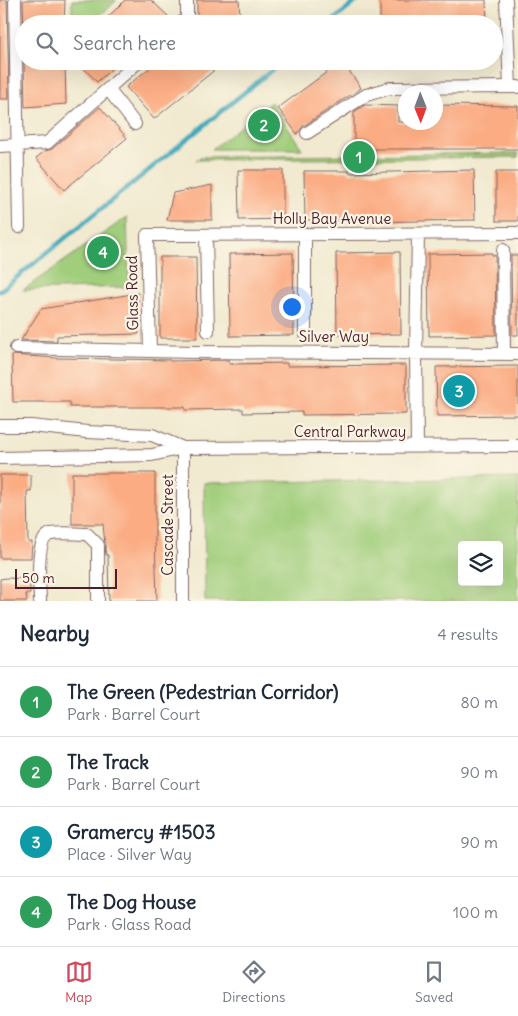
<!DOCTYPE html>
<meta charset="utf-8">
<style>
:root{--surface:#fff;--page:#f2f2f3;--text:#1f2937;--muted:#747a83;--line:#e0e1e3;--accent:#d1495b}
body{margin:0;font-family:Delius,sans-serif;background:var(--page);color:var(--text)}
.controls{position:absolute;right:15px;bottom:15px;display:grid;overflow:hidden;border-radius:5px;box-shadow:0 5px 20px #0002}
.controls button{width:45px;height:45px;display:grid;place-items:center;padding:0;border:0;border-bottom:1px solid var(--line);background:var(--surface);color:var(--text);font:25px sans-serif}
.compass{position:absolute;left:398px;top:85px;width:45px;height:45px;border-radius:50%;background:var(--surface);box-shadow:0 5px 20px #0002;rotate:179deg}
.scale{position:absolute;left:15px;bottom:12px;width:102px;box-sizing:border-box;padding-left:5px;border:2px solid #4a1f2b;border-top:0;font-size:14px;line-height:18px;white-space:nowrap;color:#4a1f2b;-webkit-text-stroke:4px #fcf5e5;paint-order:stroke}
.you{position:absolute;left:291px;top:306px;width:18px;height:18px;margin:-12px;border:4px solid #fff;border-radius:50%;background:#1a73e8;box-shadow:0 0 0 8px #1a73e833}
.badge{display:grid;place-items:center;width:32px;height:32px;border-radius:50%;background:var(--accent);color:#fff;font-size:16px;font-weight:700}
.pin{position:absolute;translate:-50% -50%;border:2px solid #fff;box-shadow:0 1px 5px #0006}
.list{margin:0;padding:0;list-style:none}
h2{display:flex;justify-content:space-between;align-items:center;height:65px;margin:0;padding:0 20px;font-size:21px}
h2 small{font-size:16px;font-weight:400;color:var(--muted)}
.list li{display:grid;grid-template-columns:32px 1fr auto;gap:15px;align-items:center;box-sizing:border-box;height:70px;padding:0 20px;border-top:1px solid var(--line)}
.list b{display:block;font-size:19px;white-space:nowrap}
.list p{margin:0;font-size:16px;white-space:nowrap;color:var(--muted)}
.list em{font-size:16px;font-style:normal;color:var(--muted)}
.icon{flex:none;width:28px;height:28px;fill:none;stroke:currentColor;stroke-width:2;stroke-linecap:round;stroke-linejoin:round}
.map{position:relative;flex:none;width:518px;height:601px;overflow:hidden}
.search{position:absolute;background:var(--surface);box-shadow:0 5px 20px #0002;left:15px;right:15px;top:15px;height:55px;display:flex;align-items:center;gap:12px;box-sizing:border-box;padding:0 18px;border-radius:28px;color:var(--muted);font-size:19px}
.sheet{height:345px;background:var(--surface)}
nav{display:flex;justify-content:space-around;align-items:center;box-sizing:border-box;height:70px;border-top:1px solid var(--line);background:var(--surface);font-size:14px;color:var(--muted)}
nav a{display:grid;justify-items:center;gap:2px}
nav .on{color:var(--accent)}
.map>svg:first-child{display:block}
.green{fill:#a0ce7c;stroke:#757654;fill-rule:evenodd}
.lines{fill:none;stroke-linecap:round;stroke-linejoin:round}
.stream{stroke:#3da9bc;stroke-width:4.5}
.building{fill:#fbac83}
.street-casing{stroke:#846665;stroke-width:14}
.street{stroke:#fff;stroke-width:12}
.labels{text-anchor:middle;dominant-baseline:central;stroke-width:4.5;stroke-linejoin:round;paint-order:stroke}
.street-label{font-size:15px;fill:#4a1f2b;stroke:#fcf5e5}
</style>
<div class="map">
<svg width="518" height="601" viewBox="0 0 518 601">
<rect width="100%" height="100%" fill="#fcf5e5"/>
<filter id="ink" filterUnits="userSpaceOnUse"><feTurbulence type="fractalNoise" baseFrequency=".02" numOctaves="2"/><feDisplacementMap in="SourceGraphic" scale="10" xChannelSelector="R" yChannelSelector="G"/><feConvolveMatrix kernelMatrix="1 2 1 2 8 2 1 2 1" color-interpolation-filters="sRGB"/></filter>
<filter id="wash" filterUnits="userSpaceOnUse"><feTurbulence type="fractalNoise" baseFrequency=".0096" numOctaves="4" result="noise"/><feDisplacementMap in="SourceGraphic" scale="20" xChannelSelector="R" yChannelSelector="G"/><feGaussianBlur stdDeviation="1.12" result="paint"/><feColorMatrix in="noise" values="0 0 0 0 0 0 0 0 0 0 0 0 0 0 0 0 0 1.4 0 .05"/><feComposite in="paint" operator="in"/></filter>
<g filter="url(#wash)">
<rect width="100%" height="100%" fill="#f1ead0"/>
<path class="green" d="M72,0H117L91,24H72Z
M271,102L302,149H212Z
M518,153V157L196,160L202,157Z
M127,217L129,287L23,290Z
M518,478V601H205L204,483ZM462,545H499V582H462Z"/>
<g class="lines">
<path class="stream" d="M329,24L358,0
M0,291L283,61"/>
</g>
<g id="blocks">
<path class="building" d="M0,0H7L9,99H0Z
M23,0H65L64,24H24V35Z
M125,0H151L169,17L161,24H101Z
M197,0H239L240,17L197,19Z
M380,0H486L487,19L380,22Z
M24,61H65L66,104L25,107Z
M77,61H120L97,82Z
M158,61H211L217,68L154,119L126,87Z
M342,61L361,88L303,126L297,134L278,108Z
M365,105L398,106V122H436V105L518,106V149H354V112Z
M100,107L127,138L64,190L36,158L45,151L52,149Z
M238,170H283V219L239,220Z
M474,170L475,220L366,222V220H305L304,171H349V173Z
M496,172H518V221H496Z
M212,185V220H167L173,193Z
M400,252L401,334L337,335L336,253Z
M293,253L294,335L230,336L229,254Z
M492,253V255H495L496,335L429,336L428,254Z
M511,255H518V335H512Z
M160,257H196L197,338H160Z
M138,293L139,334L57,336V341L21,340L41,309Z
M12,355L57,358L170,360V361L229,360V364L287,363V366L406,365V414L302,415V412L243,413V409L185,410V407H70V402H13Z
M518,366V415L437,416L436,367Z
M72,473H155V538L157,601H109L108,555H106L103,524H72Z
M0,475H31V491H27L28,542H32L31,558H0Z
M7,578L30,579V594H26L27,601H0V579Z"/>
</g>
</g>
<g filter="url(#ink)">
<use href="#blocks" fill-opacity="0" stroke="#846665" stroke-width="1"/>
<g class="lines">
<defs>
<path id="street" d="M15,0L19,227
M506,0L510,87
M180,24L187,18V0
M108,89L135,124
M307,133L366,95L390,88L518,87
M0,146L47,143L139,61
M305,234V333
M206,235L208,331
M503,250L504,354
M16,348L193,352L518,354
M150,350L147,235L518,233
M0,426H31L87,432L152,435L183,448
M417,446L416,353L418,234
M183,448V601
M0,458L152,455L183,448L518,446
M40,601C40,587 34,538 51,534C62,532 76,534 87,534L98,545V601"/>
</defs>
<use href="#street" class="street-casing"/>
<use href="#street" class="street"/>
</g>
</g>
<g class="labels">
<g class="street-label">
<text x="332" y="218">Holly Bay Avenue</text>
<text transform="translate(132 293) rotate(-91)">Glass Road</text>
<text x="334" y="336">Silver Way</text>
<text x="350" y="431">Central Parkway</text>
<text transform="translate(167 525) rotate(-90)">Cascade Street</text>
</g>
</g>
</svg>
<div class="controls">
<button><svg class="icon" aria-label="layers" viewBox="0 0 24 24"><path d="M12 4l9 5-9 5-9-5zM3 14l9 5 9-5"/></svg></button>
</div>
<svg class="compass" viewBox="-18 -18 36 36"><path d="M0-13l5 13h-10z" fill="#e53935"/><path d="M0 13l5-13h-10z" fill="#747a83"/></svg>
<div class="scale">50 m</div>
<div class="you"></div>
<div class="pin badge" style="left:359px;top:157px;background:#2e9e5b">1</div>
<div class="pin badge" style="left:264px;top:125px;background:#2e9e5b">2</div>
<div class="pin badge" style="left:459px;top:391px;background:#0f9aa8">3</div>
<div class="pin badge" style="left:103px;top:252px;background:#2e9e5b">4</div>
<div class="search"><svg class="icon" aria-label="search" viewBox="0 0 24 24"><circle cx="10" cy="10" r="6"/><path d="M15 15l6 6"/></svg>Search here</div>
</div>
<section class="sheet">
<h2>Nearby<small>4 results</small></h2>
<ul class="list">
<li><span class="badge" style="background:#2e9e5b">1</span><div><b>The Green (Pedestrian Corridor)</b><p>Park · Barrel Court</p></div><em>80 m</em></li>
<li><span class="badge" style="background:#2e9e5b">2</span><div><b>The Track</b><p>Park · Barrel Court</p></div><em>90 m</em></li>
<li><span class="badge" style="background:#0f9aa8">3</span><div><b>Gramercy #1503</b><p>Place · Silver Way</p></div><em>90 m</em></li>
<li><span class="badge" style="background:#2e9e5b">4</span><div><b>The Dog House</b><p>Park · Glass Road</p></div><em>100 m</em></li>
</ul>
</section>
<nav>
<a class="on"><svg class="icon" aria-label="map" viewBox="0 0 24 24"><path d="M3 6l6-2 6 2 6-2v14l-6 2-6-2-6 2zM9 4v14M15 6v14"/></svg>Map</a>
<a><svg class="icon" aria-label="directions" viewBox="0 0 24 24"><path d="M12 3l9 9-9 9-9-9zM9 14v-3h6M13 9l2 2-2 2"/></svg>Directions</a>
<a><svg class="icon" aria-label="saved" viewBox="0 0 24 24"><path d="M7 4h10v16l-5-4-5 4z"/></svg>Saved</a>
</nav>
